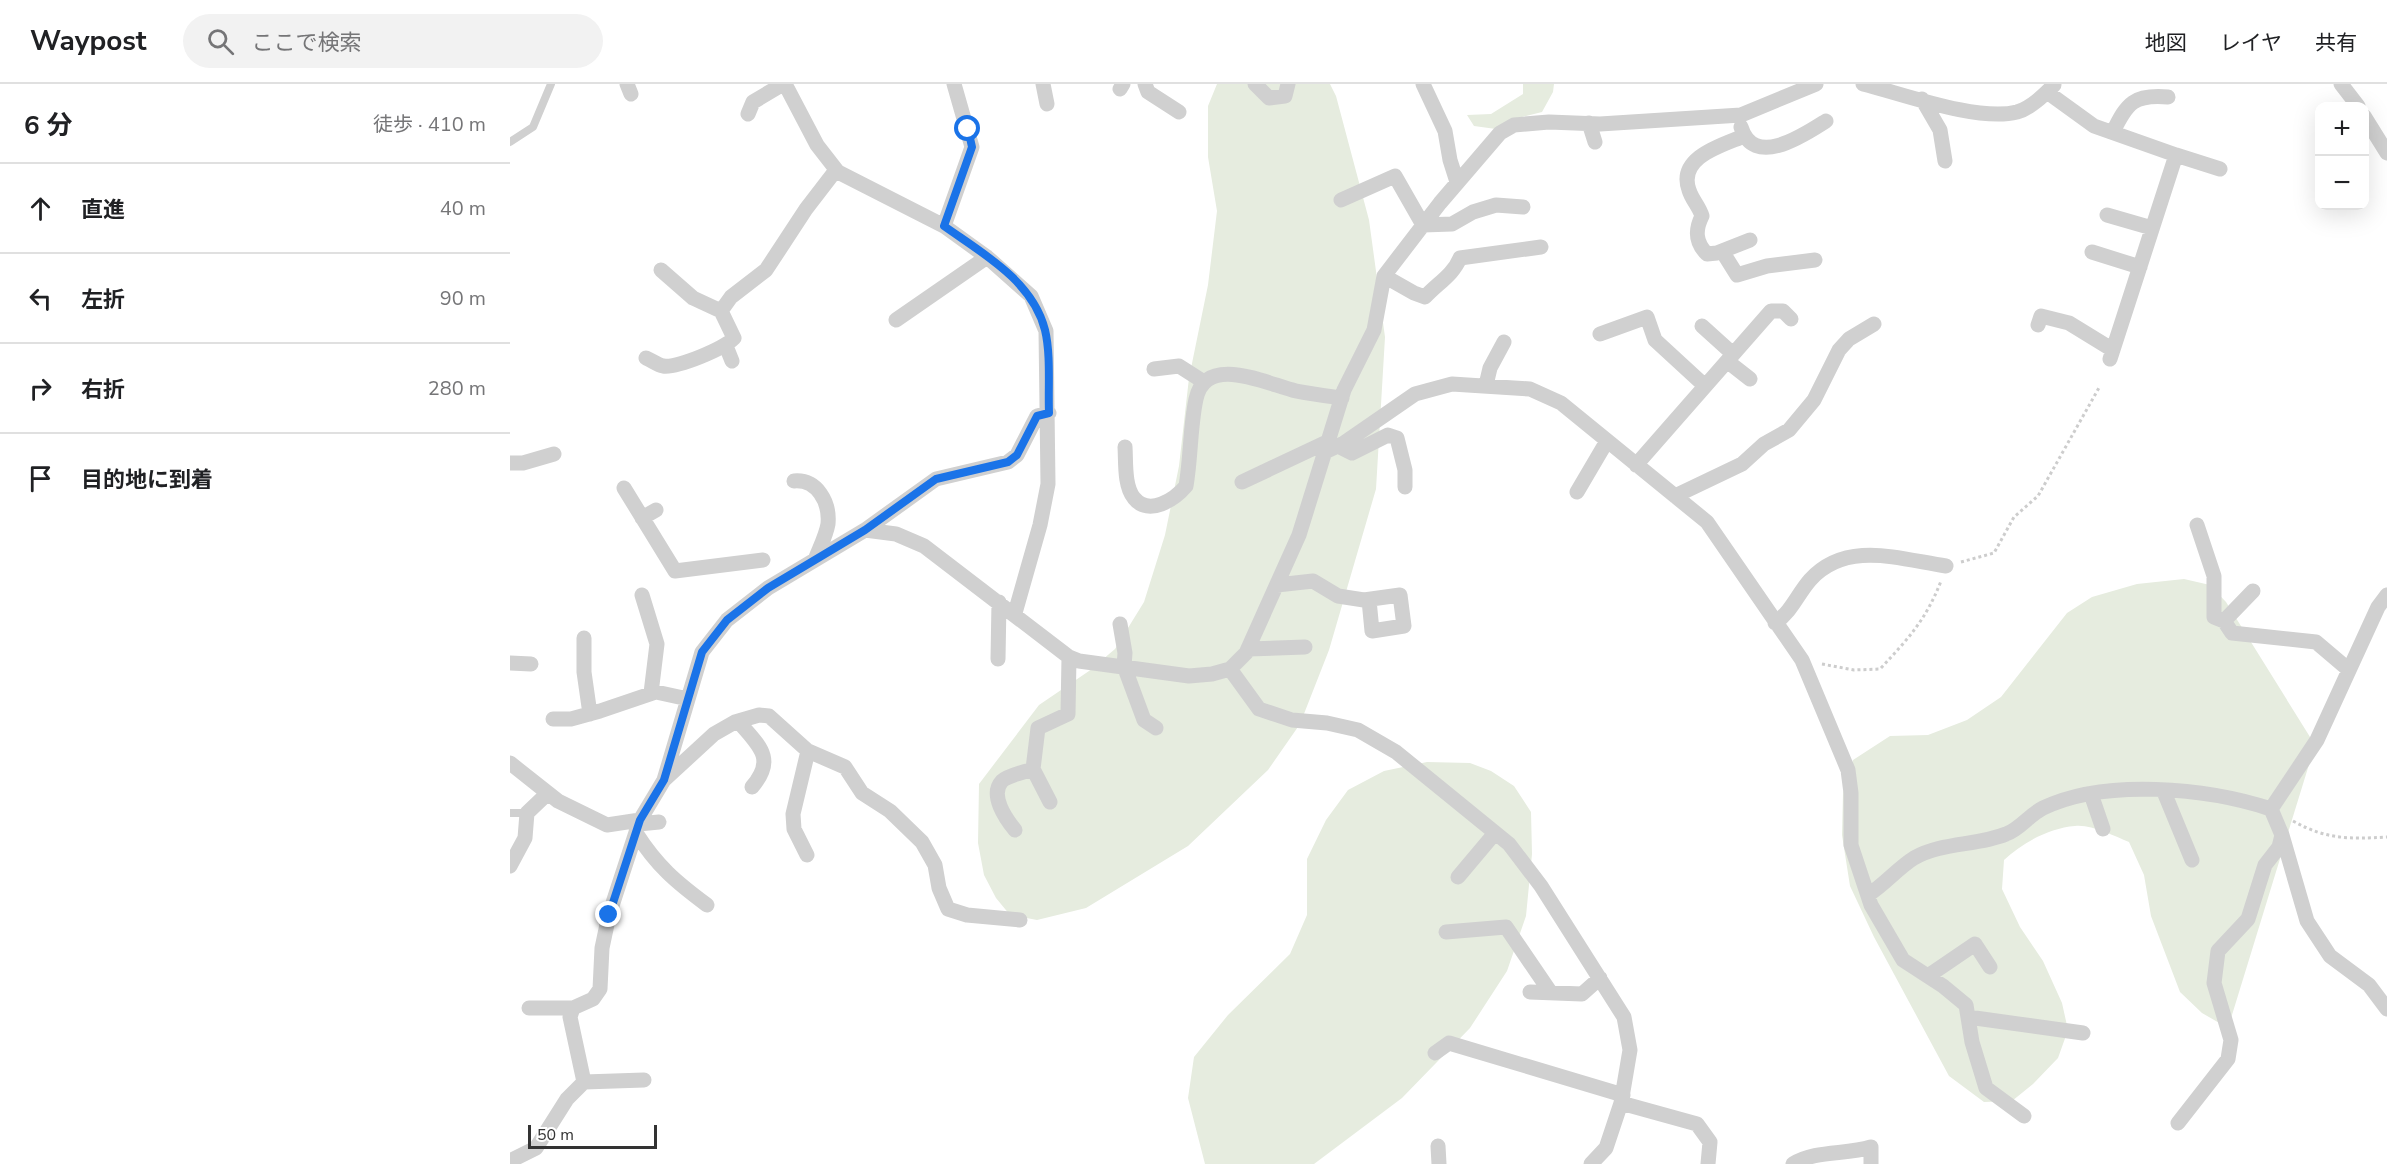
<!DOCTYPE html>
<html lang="ja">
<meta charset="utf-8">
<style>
:root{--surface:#fff;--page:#f2f2f2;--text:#202124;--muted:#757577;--line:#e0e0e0}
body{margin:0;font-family:"Nunito Sans","Noto Sans JP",sans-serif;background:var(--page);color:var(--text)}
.controls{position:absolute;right:18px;top:18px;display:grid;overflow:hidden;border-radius:12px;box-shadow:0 6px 24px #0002}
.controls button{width:54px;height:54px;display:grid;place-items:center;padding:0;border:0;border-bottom:2px solid var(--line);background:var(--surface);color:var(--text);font:30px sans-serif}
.scale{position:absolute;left:18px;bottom:15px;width:129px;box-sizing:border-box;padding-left:6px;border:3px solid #333;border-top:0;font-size:16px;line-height:21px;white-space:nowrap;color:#333;-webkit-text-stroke:4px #fff;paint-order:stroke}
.stop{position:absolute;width:18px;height:18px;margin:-14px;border:4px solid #1a73e8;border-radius:50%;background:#fff}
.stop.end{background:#1a73e8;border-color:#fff;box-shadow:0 2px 6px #0008}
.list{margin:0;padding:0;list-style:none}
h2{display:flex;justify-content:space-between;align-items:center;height:78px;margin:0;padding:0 24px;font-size:26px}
h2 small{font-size:20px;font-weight:400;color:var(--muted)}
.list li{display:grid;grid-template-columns:39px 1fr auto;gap:18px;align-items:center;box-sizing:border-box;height:90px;padding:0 24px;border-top:2px solid var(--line)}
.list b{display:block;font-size:22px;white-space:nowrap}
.list em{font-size:20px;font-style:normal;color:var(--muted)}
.icon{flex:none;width:33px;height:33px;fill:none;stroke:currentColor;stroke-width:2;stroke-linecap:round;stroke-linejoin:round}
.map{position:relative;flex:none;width:1877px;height:1080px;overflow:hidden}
header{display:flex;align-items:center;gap:36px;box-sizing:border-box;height:84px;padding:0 30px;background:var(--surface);border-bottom:2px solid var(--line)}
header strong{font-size:28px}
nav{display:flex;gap:33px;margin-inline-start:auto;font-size:21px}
.search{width:420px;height:54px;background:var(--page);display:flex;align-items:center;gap:15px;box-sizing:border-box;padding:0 21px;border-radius:33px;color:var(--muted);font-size:22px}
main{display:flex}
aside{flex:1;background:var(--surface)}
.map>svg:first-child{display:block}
.green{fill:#e6ecdf}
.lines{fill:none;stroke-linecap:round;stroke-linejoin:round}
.path{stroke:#cdcdcd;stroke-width:3;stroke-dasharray:3 3;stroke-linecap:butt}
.lane{stroke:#d0d0d0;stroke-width:8}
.street{stroke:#d0d0d0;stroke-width:15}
.route{stroke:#1a73e8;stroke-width:8}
</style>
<header>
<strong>Waypost</strong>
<div class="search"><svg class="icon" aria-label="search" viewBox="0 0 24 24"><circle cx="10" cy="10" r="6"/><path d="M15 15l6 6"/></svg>ここで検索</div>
<nav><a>地図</a><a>レイヤ</a><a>共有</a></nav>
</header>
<main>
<aside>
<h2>6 分<small>徒歩 · 410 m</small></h2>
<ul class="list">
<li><svg class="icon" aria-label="ahead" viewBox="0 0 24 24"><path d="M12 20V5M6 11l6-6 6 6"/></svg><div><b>直進</b></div><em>40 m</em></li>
<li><svg class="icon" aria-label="left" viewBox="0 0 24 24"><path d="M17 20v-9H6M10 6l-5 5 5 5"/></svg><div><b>左折</b></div><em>90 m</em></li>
<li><svg class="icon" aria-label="right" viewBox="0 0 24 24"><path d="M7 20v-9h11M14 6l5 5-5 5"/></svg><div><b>右折</b></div><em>280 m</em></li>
<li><svg class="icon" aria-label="arrive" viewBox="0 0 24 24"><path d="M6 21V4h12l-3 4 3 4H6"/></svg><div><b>目的地に到着</b></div></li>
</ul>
</aside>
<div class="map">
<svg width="1877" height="1080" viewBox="0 0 1877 1080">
<rect width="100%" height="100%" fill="#fff"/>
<path class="green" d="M707,0H820L826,12L859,136L875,253L866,405L819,566L790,640L758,686L678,762L576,824L527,836L500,831L486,814L474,791L468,759L469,700L529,621L579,587L605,565L634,518L655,451L669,382L679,294L698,201L707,127L698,73V22Z
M1013,0H1044L1043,8L1032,28L1008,34L986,45L964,42L957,31L981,30L1013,10Z
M1674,495L1700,501L1716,518L1805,661L1718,944L1692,929L1670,908L1641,832L1634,791L1619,758C1604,752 1581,740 1565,742C1539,744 1512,759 1494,776L1492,805L1510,843L1533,877L1552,919L1558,946L1548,974L1523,1000L1502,1017L1474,1018L1439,992L1364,853L1340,802L1332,751L1333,709L1343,676L1380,652L1418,651L1457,636L1491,613L1557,529L1582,513L1627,500Z
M917,678L960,679L981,687L1004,702L1021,728L1022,770L1016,832L997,887L960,944L892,1014L804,1080H695L678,1014L684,973L718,931L780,870L797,831V775L816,736L838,706L874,687Z"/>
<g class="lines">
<path class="path" d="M1451,478L1484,469L1504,433L1528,412L1590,302
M1312,580L1344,586L1370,585C1398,555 1416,536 1431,497
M1783,737C1817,756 1840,755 1877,753"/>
<path class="lane" d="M0,58L23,43L41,0
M0,729H17"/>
<path class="street" d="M117,0L121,10
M275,0L307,61L328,88L434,142L477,173L521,212L536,247L538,400L530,441L505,529
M533,0L537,20
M635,0L638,8L669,28
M745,0L759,14L775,12L778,0
M913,0L935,47L940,76L947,98
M1353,0C1393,10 1468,38 1507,28C1521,24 1534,11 1544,1
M1831,0L1848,22
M610,5L613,0
M1537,8L1584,42L1666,71L1600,275
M1412,15L1430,46L1435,77
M238,30L243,18L273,0
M1854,32L1877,69
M1079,39L1085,58
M1231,43C1244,85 1294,51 1316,37
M1603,48C1617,19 1624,10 1658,13
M1234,52C1213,61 1167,73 1179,106C1182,116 1189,122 1192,132C1185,146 1185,158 1197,170L1207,169L1240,156
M1666,71L1710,85
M831,116L885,92L913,141L942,140L963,128L986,121L1013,123
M1597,131L1642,144
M434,142L462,63L444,0
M1212,167L1227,191L1257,182L1305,176
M1582,168L1630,183
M151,186L183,214L211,227
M874,192L904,209L915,213C928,199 943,191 950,174L1031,163
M386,236L477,173
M1528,241L1531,232L1559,239L1603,266
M1192,242L1223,270
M1090,250L1137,233L1145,256L1195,302
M216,262L222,277
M136,274C141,276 148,281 153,282C168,284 213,265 224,254L211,227L221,213L256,186L296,125L326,86
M1217,277L1240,295
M644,285L669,282L694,298
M976,301L980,284L994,258
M828,362L842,369L878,351L887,354L895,386V403
M615,363C616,378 614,402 624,414C639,433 665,415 676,402C681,373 680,343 686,315C696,268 759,301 786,307C801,310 817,312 832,314
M817,367L834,359L905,310L942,300L1020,305L1051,319L1197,438L1292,576L1338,686L1341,709V761L1361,821L1393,876L1433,902L1456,921L1462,958L1476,1004L1514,1032
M0,379H13L44,370
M1126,381L1261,227H1273L1281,235
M284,397C307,395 320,418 318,440C316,452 309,465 305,476
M732,398L819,357
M114,404L165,487L253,476
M1067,408L1097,357
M1165,412L1232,380L1254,360L1279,346L1304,316L1329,266L1339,255L1364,240
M132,434L146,426
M1687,441L1704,492V533L1714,537
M355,446L386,450L414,462L559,573L569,577L679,592L702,590L720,585L736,569L789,451L834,306L864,246L874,192L930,119L990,49L1004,41L1039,38L1090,40L1231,31L1306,0
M767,501L803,497L828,512L854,516L890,511L894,542L862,547L859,516
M1743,507L1714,537L1722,549L1806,558L1839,586
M132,511L147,560L141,609
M1265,539C1282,527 1287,511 1300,496C1336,456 1389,475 1436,482
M610,540L615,569L614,582L634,636L646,644
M74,554V588L80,630
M738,565L795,563
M488,575L489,518
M0,579L21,580
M720,585L749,625L782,636L817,639L848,646L886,668L999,760L1031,802L1114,933L1120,966L1111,1019L1096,1064L1081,1080
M43,635H61L90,627L146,608L178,615
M228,637C248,661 267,674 242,703
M0,679L48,717L97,741L130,736L154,696L192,568L217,536L258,504L355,446L426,395L498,378L507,371L527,332L539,329
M154,696L204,650L225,638L249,631L259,632L298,667L335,683L352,709L380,727L412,758L425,781L429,804L438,825L457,831L510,836
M1654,708L1682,776
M1581,710L1593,745
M540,718L523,685L528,644L558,630L559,573
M1761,725L1807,656L1868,523L1877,511
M129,740L149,738
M505,746C496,735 479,711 492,697C498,691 515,688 523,685
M126,749C147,782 166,798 197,821
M1772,751L1797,837L1820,872L1859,901L1877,925
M297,771L284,745L283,730L298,667
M0,782L15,754L17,729L38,709
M948,793L985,749
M1358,811C1375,800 1388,784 1404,774C1432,758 1467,762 1496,750C1510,745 1519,731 1533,724C1595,694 1697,704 1761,725L1772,751L1769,763L1755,781L1738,835L1708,867L1704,899L1721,956L1718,975L1668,1039
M936,848L996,843L1041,909
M1418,892L1465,860L1480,883
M1020,908L1072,910L1090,894
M19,924H63
M1458,933L1573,949
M925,969L939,959L1113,1011
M74,998L134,996
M1111,1019L1187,1040L1200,1058L1198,1080
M928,1062L929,1080
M0,1077L26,1064L57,1015L74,998L60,933L63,924L83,915L90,905L92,864L99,831L130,736
M1283,1080C1306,1066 1335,1071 1361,1063V1080"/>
</g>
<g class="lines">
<path class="route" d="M99,831L130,736L154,696L192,568L217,536L258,504L355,446L426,395L498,378L507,371L527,332L539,329C538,303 541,271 535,246C523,197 472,169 434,142L462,63L458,45"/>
</g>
</svg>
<div class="controls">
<button>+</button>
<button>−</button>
</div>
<div class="scale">50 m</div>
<div class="stop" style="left:458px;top:45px"></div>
<div class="stop end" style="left:99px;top:831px"></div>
</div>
</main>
